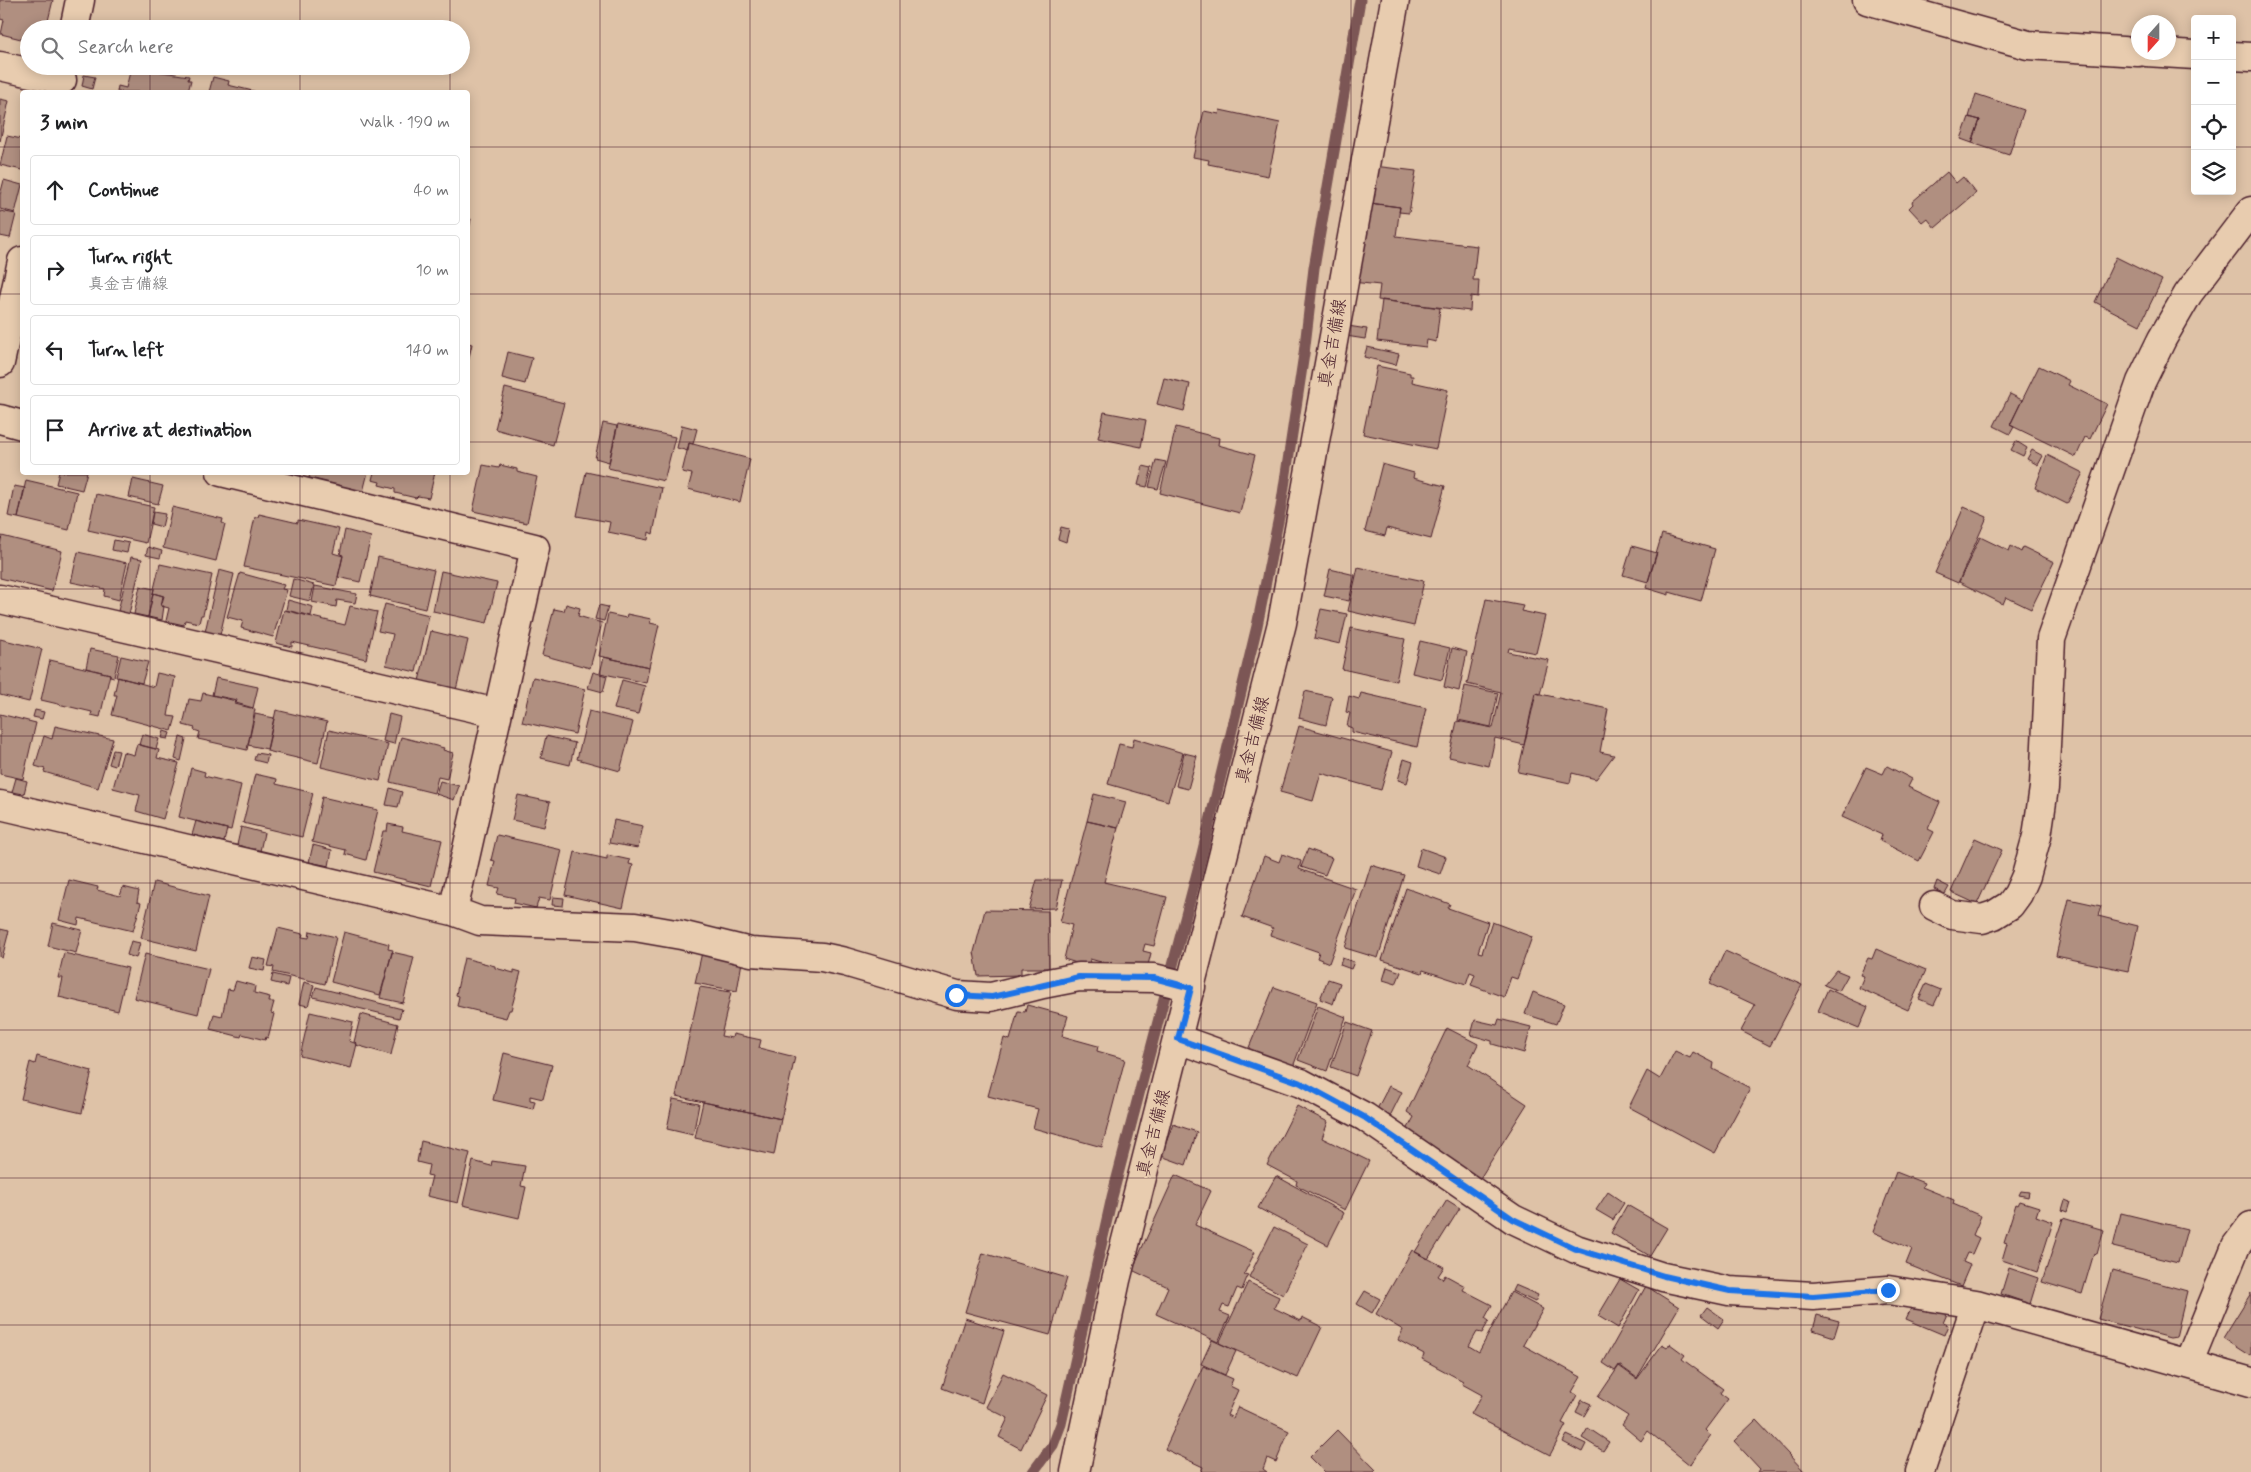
<!DOCTYPE html>
<meta charset="utf-8">
<style>
:root{--surface:#fff;--page:#f2f2f2;--text:#202124;--muted:#757577;--line:#e0e0e0}
body{margin:0;font-family:Mynerve,"Klee One",sans-serif;background:var(--page);color:var(--text)}
.controls{position:absolute;right:15px;top:15px;display:grid;overflow:hidden;border-radius:5px;box-shadow:0 2px 12px #0003}
.controls button{width:45px;height:45px;display:grid;place-items:center;padding:0;border:0;border-bottom:1px solid var(--line);background:var(--surface);color:var(--text);font:25px sans-serif}
.compass{position:absolute;left:2131px;top:15px;width:45px;height:45px;border-radius:50%;background:var(--surface);box-shadow:0 2px 12px #0003;rotate:201deg}
.stop{position:absolute;width:15px;height:15px;margin:-11px;border:4px solid #1a73e8;border-radius:50%;background:#fff}
.stop.end{background:#1a73e8;border-color:#fff;box-shadow:0 1px 5px #0008}
.list{margin:0;padding:0;list-style:none}
h2{display:flex;justify-content:space-between;align-items:center;height:65px;margin:0;padding:0 20px;font-size:21px}
h2 small{font-size:16px;font-weight:400;color:var(--muted)}
.list li{display:grid;grid-template-columns:32px 1fr auto;gap:15px;align-items:center;box-sizing:border-box;height:70px;margin:0 10px 10px;padding:0 10px;border:1px solid var(--line);border-radius:5px}
.list b{display:block;font-size:19px;white-space:nowrap}
.list p{margin:0;font-size:16px;white-space:nowrap;color:var(--muted)}
.list em{font-size:16px;font-style:normal;color:var(--muted)}
.icon{flex:none;width:28px;height:28px;fill:none;stroke:currentColor;stroke-width:2;stroke-linecap:round;stroke-linejoin:round}
.map{position:relative;flex:none;width:2251px;height:1472px;overflow:hidden}
.search{position:absolute;background:var(--surface);box-shadow:0 2px 12px #0003;left:20px;top:20px;width:450px;height:55px;display:flex;align-items:center;gap:12px;box-sizing:border-box;padding:0 18px;border-radius:28px;color:var(--muted);font-size:19px}
.panel{position:absolute;background:var(--surface);box-shadow:0 2px 12px #0003;left:20px;top:90px;width:450px;height:385px;border-radius:5px}
.map>svg:first-child{display:block}
.lines{fill:none;stroke-linecap:round;stroke-linejoin:round}
.stream{stroke:#7c5654;stroke-width:11}
.building{fill:#b08f80;stroke:#4a1f2b}
.street-casing{stroke:#4a1f2b;stroke-width:31}
.secondary-casing{stroke:#4a1f2b;stroke-width:31}
.street{stroke:#e8ccaf;stroke-width:28}
.secondary{stroke:#e8ccaf;stroke-width:28}
.route{stroke:#1a73e8;stroke-width:6}
.grid{fill:none;stroke:#4a1f2b;stroke-width:1;stroke-opacity:0.55}
.labels{text-anchor:middle;dominant-baseline:central;stroke-width:4;stroke-linejoin:round;paint-order:stroke}
.street-label{font-size:18px;fill:#4a1f2b;stroke:#e8ccaf}
</style>
<div class="map">
<svg width="2251" height="1472" viewBox="0 0 2251 1472">
<rect width="100%" height="100%" fill="#dec2a7"/>
<filter id="ink" filterUnits="userSpaceOnUse"><feTurbulence type="fractalNoise" baseFrequency=".02" numOctaves="2"/><feDisplacementMap in="SourceGraphic" scale="10" xChannelSelector="R" yChannelSelector="G"/><feConvolveMatrix kernelMatrix="1 2 1 2 8 2 1 2 1" color-interpolation-filters="sRGB"/></filter>
<g filter="url(#ink)">
<g class="lines">
<path class="stream" d="M1033,1472L1053,1445L1061,1424L1112,1197L1202,854L1257,626L1281,507L1304,354L1314,268L1360,0"/>
</g>
<path class="building" d="M0,0H53L46,29H29V41L1,34L4,20L0,19Z
M131,68L148,72L149,70L189,76L188,80H191L188,92H117L118,86L126,88Z
M84,75L95,77L92,89L82,86Z
M213,77L229,81L228,85L257,92H209Z
M1976,94L2024,110L2009,155L1972,143L1980,120L1969,117Z
M0,99L9,101L0,141Z
M1220,110L1280,123L1268,176L1208,164L1209,160L1193,157L1204,111L1219,114Z
M1969,117L1980,120L1972,143L1961,139Z
M7,136L22,139V170L0,165Z
M1374,166L1416,171L1409,213L1399,212L1400,207L1368,203Z
M1947,172L1956,183L1963,177L1976,193L1935,228L1927,218L1922,222L1909,208L1913,204L1912,202Z
M4,180L22,185L15,213L0,209V195Z
M1363,202L1400,207L1396,236L1477,246L1473,280H1479L1478,297L1471,296L1470,311L1378,300L1380,285L1352,282Z
M0,211L16,214L10,238L0,236Z
M468,219H471L468,234Z
M2116,257L2162,280L2140,325L2095,302Z
M1382,300L1440,308L1436,342L1427,340L1426,347L1377,341Z
M1348,326L1367,329L1365,339L1346,336Z
M468,343L472,344L468,362Z
M1367,347L1399,354L1396,365L1364,357Z
M508,352L532,358L525,384L502,378Z
M1377,366L1410,373V376H1413L1412,382L1448,390L1436,449L1363,434Z
M2039,366L2070,381L2068,385L2107,404L2090,439L2085,437L2076,457L2010,425Z
M1164,378L1190,384L1184,411L1157,404Z
M505,388L564,403L553,445L495,429Z
M2010,394L2022,400L2010,425L2014,427L2010,434L1994,426Z
M1104,412L1146,420L1141,447L1098,438Z
M603,423L617,426L609,462L595,458Z
M618,424L675,437L664,481L608,468Z
M682,425L697,429L693,444L689,443L688,451L677,448Z
M1176,427L1219,438L1218,445L1255,455L1240,513L1160,493Z
M2016,441L2027,448L2023,456L2011,450Z
M689,443L750,459L740,502L688,489L692,474L682,472Z
M2032,450L2043,456L2038,465L2027,459Z
M2047,455L2083,473L2067,504L2035,488Z
M1156,460L1166,462L1158,489L1149,487Z
M1382,464L1414,473L1413,478L1445,486L1431,539L1387,528L1385,536L1365,531Z
M483,465L499,468L500,465L517,469V472L537,477L527,523L473,511Z
M1143,466L1152,468L1147,487L1138,485Z
M59,472H87L82,490L56,484Z
M310,472H368L363,492L309,478Z
M374,472H435L429,498L418,496L416,498L395,493V489L379,485L380,482L372,480Z
M586,472L662,488L653,534L649,532L648,540L608,532L610,522L577,516Z
M133,479L163,486L158,504L129,497Z
M26,480L77,492L69,530L18,518Z
M14,486L25,488L18,518L8,516Z
M96,494L154,507L146,543L88,530Z
M172,507L223,519L222,523L225,524L216,561L163,548Z
M1964,507L1987,517L1958,583L1935,573Z
M153,512L165,514L162,527L151,524Z
M259,514L298,523V520L339,529L333,553L343,556L336,586L244,567L255,517H258Z
M1061,527L1069,529L1066,542L1058,539Z
M345,530L371,537L360,582L338,577L343,555L340,554Z
M1662,534L1715,549L1701,601L1669,592V595L1646,588Z
M2,536L62,551L52,591L0,578V545Z
M1980,537L2009,551L2011,546L2021,552L2023,547L2054,562L2031,609L2006,597L2003,604L1959,582Z
M114,540L129,543L127,553L112,550Z
M1632,546L1657,553L1648,582L1623,575Z
M148,547L162,551L160,558L146,555Z
M78,552L127,563L119,600L104,596L105,589L71,582Z
M131,557L142,559L129,614L118,611Z
M378,557L434,570L425,609L370,596Z
M160,564L212,575L203,615H201L199,623L185,620L184,625L166,621L169,608L161,606L164,596L153,593Z
M1358,567L1424,581L1414,626L1348,611Z
M1330,569L1355,575L1349,601L1324,596Z
M219,570L234,574L220,635L205,632Z
M441,571L497,583L487,623L433,611Z
M240,573L284,585L282,589L287,590L273,637L241,628L243,621L227,617Z
M293,579L314,585L310,601L289,596Z
M140,586L154,589L148,617L134,614Z
M315,586L357,594L355,603L337,600L336,607L312,602Z
M153,593L163,596L161,606H164L162,620L148,617Z
M1486,599L1523,606L1521,611L1545,616L1536,653L1509,648L1508,652L1549,660L1540,694L1535,693L1524,745L1495,738L1489,766L1449,757L1457,721L1493,728L1501,692L1467,684Z
M288,600L313,607L311,616L286,610Z
M385,604L429,615L416,672L386,665L393,634L378,631Z
M566,604L580,608L578,616L602,623L590,668L542,655L554,609L564,611Z
M599,605L608,607L604,621L595,619Z
M350,606L377,612L366,659L292,642V647L276,643L284,610L345,625Z
M1321,609L1347,614L1340,644L1314,638Z
M608,614L626,618L627,614L651,619L650,623L659,625L649,667L599,656Z
M1351,628L1405,639L1396,681L1342,669Z
M431,631L468,640L456,690L419,681Z
M0,639L42,649L29,702L0,695Z
M1420,641L1450,648L1442,680L1412,673Z
M1452,648L1467,652L1459,691L1444,687Z
M90,649L119,655L114,677L110,676V674L86,668Z
M121,656L148,662L142,683L116,677Z
M604,657L649,667L646,683L600,673Z
M50,660L110,674L100,717L91,715L92,712L41,700Z
M593,672L607,676L603,692L588,688Z
M157,673L175,677L168,716L176,717L172,731L112,715L117,695H114L118,677L154,687Z
M533,677L585,689L575,734L522,722Z
M216,678L258,687L253,708L236,703L237,700L212,695Z
M622,680L645,686L638,714L614,709Z
M1465,686L1498,693L1491,727L1458,720Z
M1305,691L1332,697L1326,725L1299,718Z
M203,693L236,701L235,704L255,709L247,750L198,739L200,732L194,730L195,728L183,725L189,699L201,701Z
M1361,693L1426,708L1417,747L1352,732V728L1347,726L1350,713L1346,712L1349,696L1359,699Z
M1536,693L1608,709L1600,752L1614,755L1596,779L1572,773L1570,783L1518,772Z
M35,710L44,712L42,719L33,717Z
M276,710L327,722L318,763L267,751Z
M589,711L633,722L620,771L577,759Z
M0,714L36,723L23,779L0,774Z
M255,714L274,718L267,749L248,745Z
M389,714L400,717L394,744L383,741Z
M55,726L113,739L98,788L44,772L45,769L35,766L44,736L52,739Z
M1299,726L1392,752L1381,790L1321,773L1313,801L1280,792Z
M329,730L388,744L380,781L321,767Z
M164,731L170,733L168,739L162,738Z
M142,734L159,739L156,749L139,745Z
M546,736L575,743L570,765L541,758Z
M180,737L186,739L181,761L175,759Z
M401,737L444,748L443,750L453,753L447,779L438,777L434,793L390,782Z
M1134,738L1183,753L1168,801L1108,784L1119,744L1132,747Z
M137,744L159,750L157,758L179,763L163,819L136,811L140,795L113,788L123,752L134,755Z
M113,750L119,751L115,766L109,764Z
M256,753L268,755L266,763L254,760Z
M1184,753L1197,756L1188,789L1176,786Z
M1404,759L1413,762L1407,783L1398,780Z
M1887,766L1912,779L1908,787L1940,802L1928,829L1934,832L1919,861L1880,841L1882,835L1842,817L1866,767L1883,774Z
M191,768L205,772L204,776L241,785L231,830L179,817Z
M255,774L277,779L276,784L313,793L302,837L243,823Z
M16,778L27,781L24,794L12,792Z
M440,781L459,786L454,800L436,794Z
M390,788L402,792L398,807L386,805Z
M1094,794L1126,802L1118,828L1087,821Z
M518,795L550,802L544,827L512,820Z
M322,797L378,810L366,860L345,854L346,850L312,842Z
M614,820L643,826L638,848L609,843Z
M196,821L227,829L224,842L192,835Z
M1087,821L1118,828L1104,882L1167,897L1154,946L1145,944L1143,951L1151,953L1147,969L1123,968L1090,959L1089,967L1064,959L1072,925L1060,922Z
M388,824L403,827L402,831L442,840L431,886L373,872L383,831H387Z
M241,827L264,833L260,851L237,845Z
M497,835L562,850L550,900L539,898L536,908L514,903L515,898L497,894L499,888L489,886L495,861L491,860Z
M1975,838L2002,850L1977,904L1951,892Z
M313,845L332,850L329,866L309,862Z
M1421,848L1446,857L1440,874L1416,866Z
M1308,849L1332,858L1325,875L1301,867Z
M575,852L607,859V855L630,860L629,864L633,865L623,908L565,895Z
M1282,854L1301,861L1299,869L1356,889L1329,963L1317,958L1319,952L1270,935L1273,928L1242,917L1264,856L1279,862Z
M1371,865L1404,875L1378,958L1345,948Z
M69,880L98,887L97,890L120,896L123,887L139,891L137,902L141,903L133,931L79,918L78,925L59,920Z
M1037,880H1062L1056,908L1029,909Z
M1937,881L1949,887L1945,894L1934,889Z
M154,882L209,896L196,951L141,938Z
M1406,888L1450,904L1448,908L1488,922L1478,952L1482,953L1492,922L1532,937L1517,979L1511,977L1504,997L1471,985L1475,974L1470,972L1466,984L1423,970L1422,973L1382,960Z
M553,897L564,898L563,906L552,905Z
M2069,899L2101,906L2098,916L2138,926L2128,971L2056,956Z
M985,910L1048,911L1049,968H1021V975L978,976L974,952Z
M53,923L82,930L76,953L48,946Z
M278,928L303,934L302,937L309,938L310,931L336,937L325,984L273,972L274,967L268,966Z
M0,929L9,931L2,958L0,957Z
M344,932L389,944L388,949L393,950L380,995L331,982Z
M131,941L140,943L136,958L127,955Z
M703,948L743,956L737,991L695,983Z
M1876,949L1926,970L1908,1010L1859,988L1864,976L1860,975L1868,958L1872,959Z
M1725,951L1802,985L1770,1046L1741,1031L1755,1005L1710,984Z
M392,952L414,957L403,1003L380,998Z
M64,953L128,968L118,1011L59,997L63,978H58Z
M145,954L209,969L198,1014L134,998Z
M252,957L266,960L264,971L249,968Z
M464,958L495,966V968L514,973V970L521,972L511,1010H509L506,1018L457,1006L459,996L456,995L458,985Z
M1342,958L1354,962L1351,969L1340,965Z
M1387,967L1401,972L1396,984L1383,980Z
M1836,970L1848,975L1839,991L1824,985Z
M273,974L289,978L287,986L271,982Z
M1328,979L1340,983L1333,1004L1320,999Z
M236,981L255,986L254,993L270,997L269,1002H274L271,1013L274,1014L268,1038L266,1037L265,1040L242,1034L241,1037L210,1029L214,1014L222,1016L228,989L233,990Z
M304,982L314,985L308,1006L299,1004Z
M1926,984L1941,990L1934,1005L1919,999Z
M316,987L402,1009L399,1018L313,997Z
M700,987L731,992L721,1036L732,1038L733,1034L761,1040L759,1048L795,1057L781,1119L676,1096Z
M1274,987L1317,1002L1293,1067L1248,1050Z
M1828,989L1868,1007L1859,1028L1818,1011Z
M1533,992L1564,1004L1556,1024L1525,1014Z
M1027,1005L1068,1016L1062,1036L1098,1046L1097,1051L1125,1059L1102,1147L1033,1128L1038,1109L988,1096L1004,1038L1010,1040L1018,1011L1025,1012Z
M1318,1006L1346,1017L1327,1071L1298,1060Z
M310,1012L353,1022L349,1041L357,1044L351,1068L300,1056Z
M361,1014L398,1024L391,1055L356,1045L357,1043L354,1042Z
M1499,1019L1531,1027L1524,1053L1492,1044V1041L1471,1035L1475,1020L1497,1025Z
M1347,1022L1372,1031L1356,1076L1331,1067Z
M1447,1028L1478,1044L1468,1065L1527,1104L1479,1180L1407,1130L1414,1117L1407,1112Z
M1675,1051L1690,1058L1693,1052L1714,1063L1713,1069L1750,1088L1715,1153L1629,1107L1647,1071L1660,1079Z
M504,1053L552,1065L543,1099L530,1096V1100L535,1101L533,1109L493,1100Z
M37,1056L92,1071L82,1113L21,1099L30,1062L35,1064Z
M1389,1086L1402,1092L1388,1120L1375,1113Z
M673,1099L699,1104L693,1135L667,1129Z
M703,1102L781,1119L774,1155L695,1138Z
M1297,1106L1328,1122L1322,1138L1369,1161L1345,1210L1296,1185L1297,1181L1267,1165Z
M1173,1124L1197,1132L1186,1165L1161,1156Z
M421,1141L470,1153L458,1203L427,1196L432,1176L427,1175L429,1165L417,1162Z
M473,1161L491,1166L492,1161L525,1166L521,1186L526,1187L519,1218L463,1205Z
M1896,1172L1924,1183L1922,1187L1954,1200L1953,1204L1981,1216L1973,1235L1979,1238L1972,1254L1967,1253L1963,1262L1970,1265L1961,1286L1906,1264L1912,1249L1873,1232Z
M1175,1175L1211,1191L1195,1225L1255,1252L1244,1274L1248,1275L1242,1290L1237,1288L1229,1307L1223,1305L1220,1312L1230,1316L1218,1342L1156,1314L1168,1287L1132,1270Z
M1276,1176L1344,1213L1328,1245L1258,1208Z
M2021,1191L2029,1192L2028,1197L2019,1195Z
M1608,1192L1624,1203L1613,1220L1596,1210Z
M1447,1200L1460,1208L1428,1259L1415,1252Z
M2065,1200L2070,1202L2067,1212L2062,1210Z
M2020,1201L2039,1207L2036,1216L2053,1222L2037,1272L2002,1260L2007,1243L2004,1242L2016,1204L2018,1205Z
M1627,1205L1667,1228L1650,1256L1611,1233Z
M2121,1213L2187,1229L2178,1263L2113,1247Z
M2063,1218L2104,1230L2097,1254L2094,1253L2082,1294L2042,1282Z
M1274,1227L1308,1244L1283,1295L1249,1277Z
M1412,1250L1444,1267L1438,1276L1443,1279L1445,1275L1465,1286L1463,1290L1492,1305L1485,1318L1489,1321L1482,1333L1477,1332L1469,1346L1479,1352L1511,1292L1543,1309L1523,1345L1581,1377L1572,1392L1577,1395L1562,1423L1566,1425L1550,1455L1471,1414L1482,1395L1462,1384L1463,1381L1422,1359L1424,1354L1398,1340L1403,1330L1376,1314Z
M983,1253L1067,1278L1050,1335L965,1312Z
M2009,1268L2038,1278L2030,1304L2001,1294Z
M2112,1270L2187,1291L2176,1337L2170,1338L2098,1319Z
M1620,1279L1639,1290L1618,1328L1598,1316Z
M1248,1282L1279,1297L1274,1308L1301,1321L1302,1317L1322,1327L1298,1378L1219,1343Z
M1515,1285L1538,1295L1535,1302L1512,1291Z
M1646,1286L1679,1307L1637,1378L1619,1365L1615,1371L1603,1363Z
M1365,1291L1380,1299L1372,1313L1357,1304Z
M2251,1293V1356L2223,1338Z
M1707,1307L1724,1319L1718,1328L1701,1315Z
M1911,1308L1947,1314L1943,1323L1948,1325L1944,1335L1906,1319Z
M1817,1315L1839,1321L1834,1337L1813,1330Z
M965,1318L1004,1331L982,1403L942,1388Z
M1212,1340L1236,1351L1225,1375L1201,1364Z
M1670,1344L1685,1355L1682,1359L1723,1389L1720,1393L1728,1399L1705,1430L1711,1436L1690,1465L1648,1431L1641,1441L1622,1425L1628,1416L1598,1397L1619,1366L1637,1379L1662,1345L1667,1348Z
M1203,1366L1233,1379L1230,1386L1238,1390L1227,1415L1233,1418L1238,1407L1289,1431L1276,1462L1267,1458L1263,1469L1267,1472H1201L1203,1467L1165,1449Z
M1003,1373L1047,1395L1021,1449L999,1437L1008,1418L986,1407Z
M1582,1400L1591,1404L1584,1416L1576,1412Z
M1756,1420L1805,1472H1758L1760,1469L1734,1441Z
M1588,1428L1609,1442L1603,1451L1582,1438Z
M1337,1430L1376,1470L1374,1472H1325L1310,1457Z
M1567,1435L1586,1444L1582,1452L1563,1442Z"/>
<g class="lines">
<defs>
<path id="street" d="M1867,0L2028,45L2138,52
M74,29L80,0
M2146,52L2195,55
M2232,56L2251,57
M0,66L62,80
M0,363L22,261
M0,419L22,425
M221,472L535,548L453,911
M0,599L497,713
M0,805L453,911L480,921L635,927L681,935L751,952L822,957L845,962L957,995L991,997L1043,984L1079,977L1154,978L1191,987
M1934,906L1952,915L1982,919L1994,915L2010,905L2018,894L2026,876L2037,836L2044,788L2051,639L2141,382L2162,339L2188,294L2251,211
M1178,1039L1301,1083L1365,1117L1513,1219L1576,1249L1663,1277L1729,1291L1813,1296L1888,1290L1976,1304L2251,1382
M2188,1364L2236,1246L2251,1226
M1920,1472L1976,1304"/>
<path id="secondary" d="M1075,1472L1116,1280L1282,623L1395,0"/>
</defs>
<use href="#street" class="street-casing"/>
<use href="#secondary" class="secondary-casing"/>
<use href="#street" class="street"/>
<use href="#secondary" class="secondary"/>
</g>
</g>
<g class="lines" filter="url(#ink)">
<path class="route" d="M956,995L992,997L1079,977L1154,978L1191,988L1178,1039L1301,1083L1364,1117L1513,1219L1576,1249L1664,1276L1730,1291L1813,1296L1888,1290"/>
</g>
<path class="grid" d="M150,0V29M300,0V29M450,0V29M600,0V1472M750,0V1472M900,0V1472M1050,0V1472M1201,0V1472M1351,0V1472M1501,0V1472M1651,0V1472M1801,0V1472M1951,0V1472M2101,0V1472M150,66V92M300,66V92M450,66V92M0,147H22M468,147H2195M2232,147H2251M0,294H22M468,294H2251M0,442H22M468,442H2251M150,472V1472M300,472V1472M450,472V1472M0,589H2251M0,736H2251M0,883H2251M0,1030H2251M0,1178H2251M0,1325H2251"/>
<g class="labels">
<g class="street-label">
<text transform="translate(1333 343) rotate(-80)">真金吉備線</text>
<text transform="translate(1253 740) rotate(-76)">真金吉備線</text>
<text transform="translate(1154 1133) rotate(-76)">真金吉備線</text>
</g>
</g>
</svg>
<div class="controls">
<button>+</button>
<button>−</button>
<button><svg class="icon" aria-label="locate" viewBox="0 0 24 24"><circle cx="12" cy="12" r="6"/><path d="M12 2v4M12 18v4M2 12h4M18 12h4"/></svg></button>
<button><svg class="icon" aria-label="layers" viewBox="0 0 24 24"><path d="M12 4l9 5-9 5-9-5zM3 14l9 5 9-5"/></svg></button>
</div>
<svg class="compass" viewBox="-18 -18 36 36"><path d="M0-13l5 13h-10z" fill="#e53935"/><path d="M0 13l5-13h-10z" fill="#757577"/></svg>
<div class="stop" style="left:956px;top:995px"></div>
<div class="stop end" style="left:1888px;top:1290px"></div>
<div class="search"><svg class="icon" aria-label="search" viewBox="0 0 24 24"><circle cx="10" cy="10" r="6"/><path d="M15 15l6 6"/></svg>Search here</div>
<section class="panel">
<h2>3 min<small>Walk · 190 m</small></h2>
<ul class="list">
<li><svg class="icon" aria-label="ahead" viewBox="0 0 24 24"><path d="M12 20V5M6 11l6-6 6 6"/></svg><div><b>Continue</b></div><em>40 m</em></li>
<li><svg class="icon" aria-label="right" viewBox="0 0 24 24"><path d="M7 20v-9h11M14 6l5 5-5 5"/></svg><div><b>Turn right</b><p>真金吉備線</p></div><em>10 m</em></li>
<li><svg class="icon" aria-label="left" viewBox="0 0 24 24"><path d="M17 20v-9H6M10 6l-5 5 5 5"/></svg><div><b>Turn left</b></div><em>140 m</em></li>
<li><svg class="icon" aria-label="arrive" viewBox="0 0 24 24"><path d="M6 21V4h12l-3 4 3 4H6"/></svg><div><b>Arrive at destination</b></div></li>
</ul>
</section>
</div>
